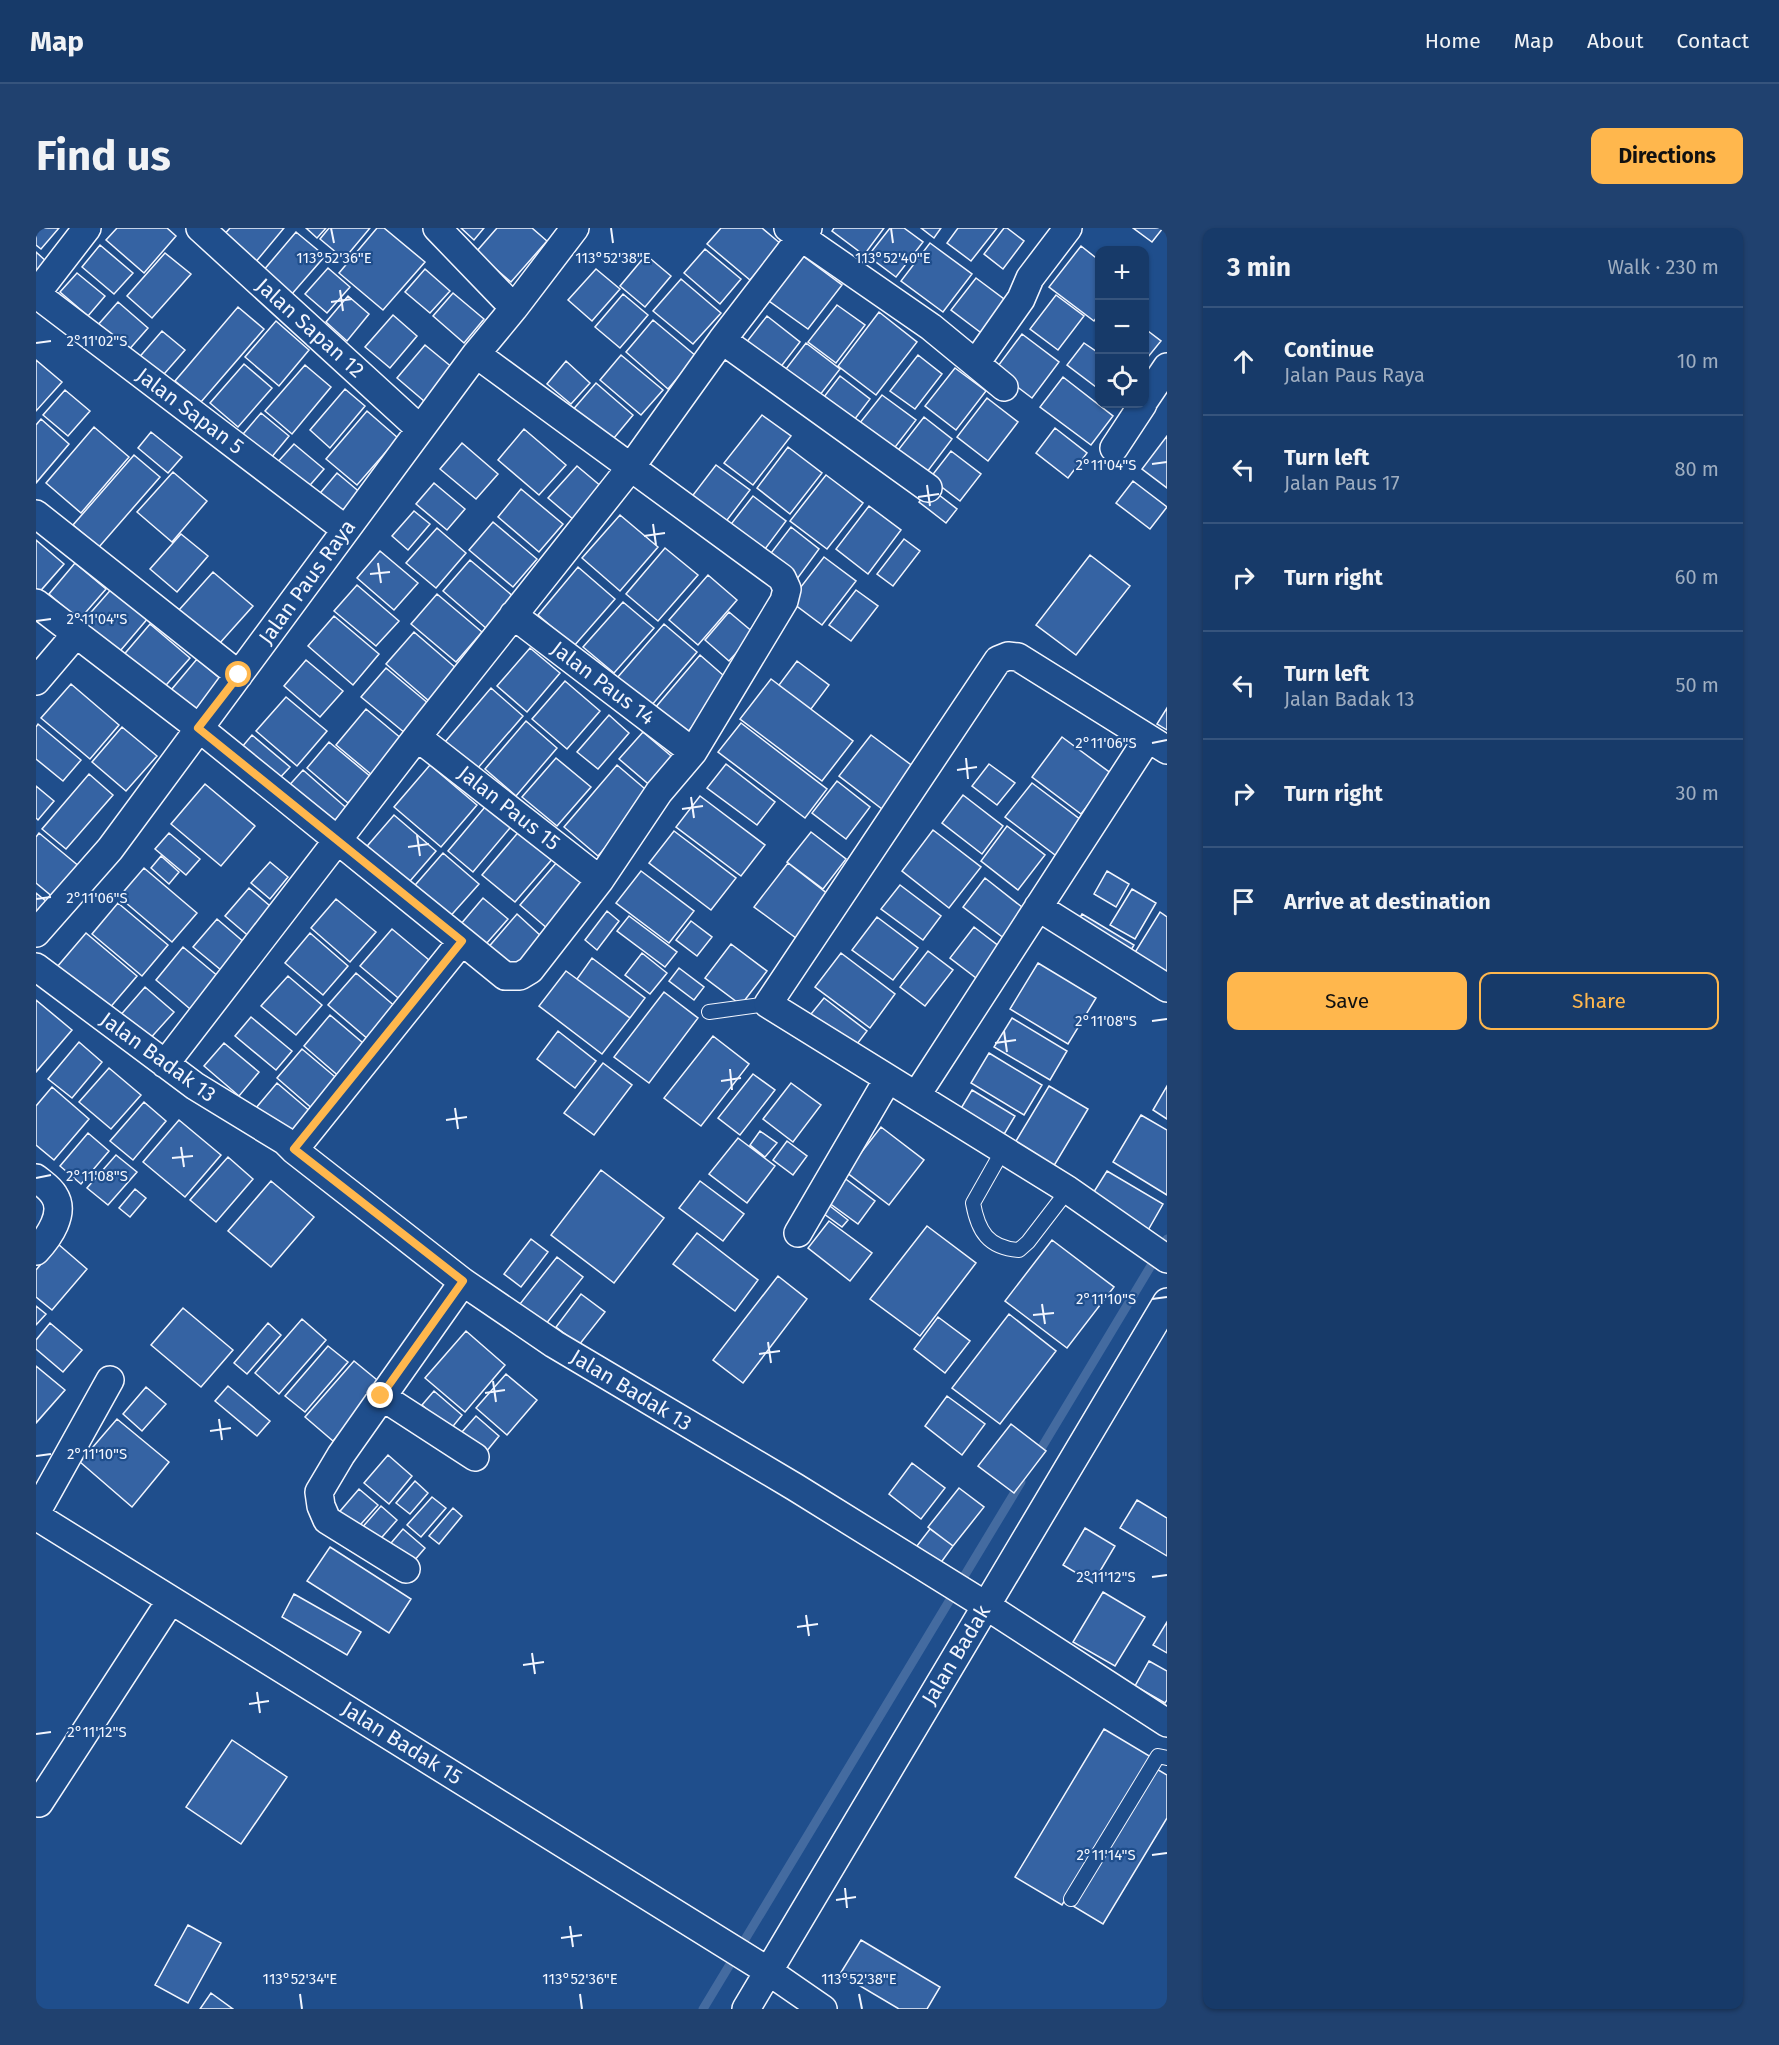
<!DOCTYPE html>
<meta charset="utf-8">
<style>
:root{--surface:#173a69;--page:#20416f;--text:#f1f3f6;--muted:#9eadc0;--line:#36547d;--accent:#ffb74d}
body{margin:0;font-family:"Fira Sans",sans-serif;background:var(--page);color:var(--text)}
.controls{position:absolute;right:18px;top:18px;display:grid;overflow:hidden;border-radius:12px;box-shadow:0 2px 4px #0004}
.controls button{width:54px;height:54px;display:grid;place-items:center;padding:0;border:0;border-bottom:2px solid var(--line);background:var(--surface);color:var(--text);font:30px sans-serif}
.stop{position:absolute;width:18px;height:18px;margin:-14px;border:4px solid #ffb74d;border-radius:50%;background:#fff}
.stop.end{background:#ffb74d;border-color:#fff;box-shadow:0 2px 6px #0008}
.list{margin:0;padding:0;list-style:none}
h2{display:flex;justify-content:space-between;align-items:center;height:78px;margin:0;padding:0 24px;font-size:26px}
h2 small{font-size:20px;font-weight:400;color:var(--muted)}
.list li{display:grid;grid-template-columns:39px 1fr auto;gap:18px;align-items:center;box-sizing:border-box;height:108px;padding:0 24px;border-top:2px solid var(--line)}
.list b{display:block;font-size:22px;white-space:nowrap}
.list p{margin:0;font-size:20px;white-space:nowrap;color:var(--muted)}
.list em{font-size:20px;font-style:normal;color:var(--muted)}
.actions{display:flex;gap:12px;padding:18px 24px}
.actions a{flex:1;padding:14px 0;border:2px solid var(--accent);border-radius:12px;text-align:center;font-size:21px;color:var(--accent)}
.actions .main{background:var(--accent);color:#111}
.icon{flex:none;width:33px;height:33px;fill:none;stroke:currentColor;stroke-width:2;stroke-linecap:round;stroke-linejoin:round}
.map{position:relative;flex:none;width:1131px;height:1781px;overflow:hidden;border-radius:12px}
header{display:flex;align-items:center;gap:36px;box-sizing:border-box;height:84px;padding:0 30px;background:var(--surface);border-bottom:2px solid var(--line)}
header strong{font-size:28px}
nav{display:flex;gap:33px;margin-inline-start:auto;font-size:21px}
.intro{display:flex;align-items:center;justify-content:space-between;box-sizing:border-box;height:144px;padding:0 36px}
h1{margin:0;font-size:42px}
.button{padding:15px 27px;border-radius:12px;background:var(--accent);color:#111;font-size:21px;font-weight:700}
main{display:flex;gap:36px;padding:0 36px}
aside{flex:1;background:var(--surface);border-radius:12px;box-shadow:0 2px 4px #0004}
.map>svg:first-child{display:block}
.lines{fill:none;stroke-linecap:round;stroke-linejoin:round}
.stream{stroke:#446ba0;stroke-width:9}
.building{fill:#3563a3;stroke:#f2f6ff;stroke-width:1.5}
.lane-casing{stroke:#f2f6ff;stroke-width:16}
.street-casing{stroke:#f2f6ff;stroke-width:30}
.lane{stroke:#1f4e8c;stroke-width:14}
.street{stroke:#1f4e8c;stroke-width:27}
.route{stroke:#ffb74d;stroke-width:8}
.ticks{fill:none;stroke:#f2f6ff;stroke-width:2}
.labels{text-anchor:middle;dominant-baseline:central;stroke-width:4.5;stroke-linejoin:round;paint-order:stroke}
.street-label{font-size:21px;fill:#f2f6ff;stroke:#1f4e8c}
.ticks-label{font-size:15px;text-anchor:middle;fill:#f2f6ff;stroke:#1f4e8c;stroke-width:4.5;stroke-linejoin:round;paint-order:stroke}
</style>
<header>
<strong>Map</strong>
<nav><a>Home</a><a>Map</a><a>About</a><a>Contact</a></nav>
</header>
<div class="intro"><h1>Find us</h1><a class="button">Directions</a></div>
<main>
<div class="map">
<svg width="1131" height="1781" viewBox="0 0 1131 1781">
<rect width="100%" height="100%" fill="#1f4e8c"/>
<g class="lines">
<path class="stream" d="M1000,1229L1131,1011
M667,1781L985,1254"/>
</g>
<path class="building" d="M0,0H23L5,21L0,17Z
M81,0H131L140,8L108,45L70,12Z
M194,0H248L218,36L186,9Z
M270,0H290L281,10Z
M293,0H334L308,31L284,11Z
M341,0H348L389,34L347,82L303,45Z
M425,0H448L438,12Z
M461,0H496L511,13L475,54L440,24Z
M685,0H726L745,16L714,52L671,16Z
M798,0H848L828,27L796,3Z
M854,0H868L887,14L860,49L832,28Z
M885,0H905L898,10Z
M922,0H961L935,33L911,15Z
M968,0H971L988,13L967,41L948,26Z
M1097,0H1127L1116,14Z
M260,4L289,28L255,67L227,43Z
M894,15L936,46L907,84L865,53Z
M64,17L97,45L78,66L46,39Z
M1045,18L1064,33V85L1058,93L1013,59Z
M669,21L705,51L684,76L648,45Z
M0,24L11,34L0,47Z
M129,25L155,46L116,90L91,68Z
M610,27L635,48L609,79L584,58Z
M767,28L806,57L772,101L733,73Z
M292,40L314,59L291,85L269,66Z
M389,41L414,63L394,85L369,64Z
M560,41L584,61L556,93L532,72Z
M41,45L69,68L52,88L24,64Z
M940,50L972,74L948,107L915,82Z
M645,51L685,85L657,116L617,83Z
M417,65L448,91L428,115L397,88Z
M587,66L612,87L584,120L559,99Z
M1020,67L1048,88L1022,122L994,101Z
M312,68L333,86L311,113L290,94Z
M82,74L112,100L91,124L61,98Z
M801,77L829,97L800,135L772,114Z
M202,79L228,101L165,174L139,153Z
M843,84L881,114L840,167L802,138Z
M357,87L381,108L354,140L329,119Z
M731,88L764,114L740,145L706,120Z
M617,92L660,128L632,161L590,124Z
M240,93L273,122L243,158L209,129Z
M1108,100L1125,113L1108,134Z
M126,103L149,122L122,153L100,133Z
M986,106L1023,134L996,170L959,142Z
M770,115L804,141L777,176L743,150Z
M1048,115L1064,126V162L1031,137Z
M389,117L417,140L388,173L361,150Z
M585,127L627,162L605,187L564,152Z
M882,127L906,146L879,181L854,163Z
M0,132L26,154L0,183Z
M530,133L554,155L535,176L511,156Z
M208,136L236,160L202,199L174,175Z
M269,137L295,159L256,206L229,183Z
M919,140L950,163L920,202L889,178Z
M804,148L834,171L812,200L781,178Z
M1027,149L1077,188L1055,217L1004,179Z
M560,155L597,187L573,216L535,184Z
M309,161L329,178L294,220L274,202Z
M29,162L54,183L32,208L7,187Z
M846,167L880,192L853,227L819,201Z
M951,170L982,194L952,233L921,209Z
M331,183L362,210L321,257L290,231Z
M225,185L253,208L230,236L202,212Z
M726,187L755,208L717,257L688,235Z
M888,189L916,211L885,252L856,230Z
M5,191L33,216L0,255V197Z
M58,199L93,229L45,285L10,255Z
M1019,200L1051,225L1032,250L1000,225Z
M488,201L530,237L503,267L462,232Z
M115,204L146,229L132,245L102,220Z
M1131,208V260L1106,241Z
M426,215L462,246L440,271L404,241Z
M258,216L288,241L269,263L239,237Z
M752,219L786,245L754,286L721,260Z
M915,223L945,246L924,273L894,250Z
M98,227L124,249L63,319L37,297Z
M680,237L714,262L688,296L654,271Z
M541,238L566,259L538,292L512,270Z
M137,244L171,273L136,314L101,284Z
M301,245L326,266L304,291L280,270Z
M790,247L827,275L791,321L754,293Z
M1097,253L1131,279L1114,301L1080,275Z
M398,255L429,281L411,302L380,276Z
M894,260L921,281L910,295L883,274Z
M485,261L527,296L503,324L462,289Z
M717,268L750,293L726,325L692,300Z
M833,278L865,302L832,346L800,321Z
M378,283L394,296L372,322L356,308Z
M584,287L622,319L584,363L546,330Z
M457,294L501,331L477,359L433,322Z
M755,299L783,321L761,351L732,329Z
M401,300L430,325L400,360L370,335Z
M145,306L172,328L141,364L114,341Z
M868,311L884,323L857,358L841,346Z
M0,312L28,336L0,368Z
M629,320L662,347L622,393L590,366Z
M344,323L382,355L358,382L321,350Z
M1054,327L1094,358L1040,427L1000,397Z
M788,329L820,353L786,397L754,373Z
M434,332L478,369L451,401L407,363Z
M39,335L70,361L43,392L13,366Z
M542,339L579,371L538,418L502,387Z
M177,344L217,378L183,416L143,382Z
M672,347L701,372L662,417L633,392Z
M321,357L363,393L340,418L298,383Z
M78,358L113,389L79,429L43,398Z
M820,362L842,378L815,413L793,397Z
M401,366L446,404L420,434L375,396Z
M587,374L618,400L578,445L547,419Z
M693,384L718,405L693,433L669,412Z
M298,388L343,426L317,457L272,418Z
M114,396L154,430L124,464L85,430Z
M628,396L661,424L615,478L581,450Z
M378,404L421,441L393,473L350,436Z
M494,420L524,445L491,484L461,458Z
M664,427L695,454L650,506L619,480Z
M161,431L187,453L155,490L130,468Z
M270,432L307,463L284,489L248,458Z
M761,433L793,457L775,481L743,457Z
M350,440L393,476L369,505L325,469Z
M735,451L817,513L786,553L704,491Z
M529,453L564,483L531,521L496,491Z
M35,456L83,497L54,531L5,490Z
M455,460L487,488L441,541L409,514Z
M250,469L291,503L261,538L220,503Z
M1131,480V502L1121,496Z
M330,481L366,511L336,547L300,517Z
M573,487L593,505L562,541L541,524Z
M490,493L521,520L480,568L449,541Z
M705,495L791,561L769,590L682,524Z
M2,496L45,532L27,553L0,531V499Z
M86,499L121,528L90,563L56,534Z
M607,504L641,533L617,560L583,531Z
M216,507L254,539L238,556L201,525Z
M835,507L878,539L846,581L803,548Z
M1026,509L1076,546L1045,586L996,549Z
M293,514L335,549L312,575L271,540Z
M520,530L555,559L521,598L486,569Z
M690,536L739,574L721,597L671,560Z
M953,536L979,555L961,577L936,558Z
M394,537L441,577L405,619L358,579Z
M581,537L615,566L562,628L528,599Z
M267,542L315,584L298,604L249,562Z
M53,546L77,567L30,621L6,601Z
M801,553L834,579L810,611L776,585Z
M996,555L1049,595L1023,630L969,589Z
M169,556L219,598L185,638L135,596Z
M0,558L18,573L2,592L0,590Z
M927,567L967,598L946,626L906,595Z
M664,568L729,617L705,648L640,599Z
M454,573L479,594L437,644L412,623Z
M358,587L400,623L368,660L326,624Z
M971,598L1009,627L982,662L945,633Z
M485,601L518,629L479,674L446,647Z
M897,602L945,639L913,680L866,643Z
M638,603L700,650L675,682L613,635Z
M775,604L810,631L787,661L751,634Z
M3,605L50,644L24,675L0,655V609Z
M133,605L164,631L150,647L119,621Z
M407,625L443,656L410,693L374,663Z
M125,628L143,644L133,656L115,640Z
M234,634L252,649L234,671L215,655Z
M521,634L549,658L512,701L484,677Z
M752,635L797,670L764,713L718,679Z
M108,640L161,685L136,714L83,669Z
M605,643L658,683L633,715L580,675Z
M1071,643L1093,656L1080,679L1058,666Z
M949,650L991,683L969,711L927,679Z
M864,657L905,688L887,712L845,681Z
M213,660L240,683L216,711L189,688Z
M1096,661L1120,675L1099,711L1074,697Z
M0,665L16,678L0,697Z
M447,670L472,691L443,724L419,703Z
M300,671L340,704L314,734L275,700Z
M82,675L132,717L106,748L56,706Z
M571,683L583,693L561,722L549,712Z
M1124,684L1131,689V746L1098,726Z
M481,686L505,708L475,743L450,722Z
M1046,686L1098,717L1091,729L1039,698Z
M593,688L641,724L629,739L581,703Z
M841,689L882,720L857,752L816,722Z
M181,691L209,715L185,742L157,719Z
M655,693L676,709L661,728L640,712Z
M938,699L968,722L944,753L914,730Z
M356,701L399,737L367,774L324,738Z
M50,705L101,748L72,782L21,739Z
M274,705L312,738L287,767L249,735Z
M695,716L731,743L705,777L669,750Z
M147,719L189,754L160,786L120,752Z
M892,723L917,742L889,778L864,759Z
M606,725L631,745L614,766L589,747Z
M805,725L859,766L834,800L779,759Z
M556,730L609,770L594,790L541,751Z
M1002,735L1060,770L1032,816L974,781Z
M643,740L668,759L658,772L633,753Z
M530,743L594,790L566,826L503,778Z
M320,745L361,780L333,812L292,777Z
M252,748L286,777L260,807L225,778Z
M109,759L138,784L111,814L82,790Z
M628,764L662,790L613,855L578,829Z
M788,770L831,803L815,824L771,791Z
M0,772L36,802L0,844Z
M294,787L333,820L306,851L268,818Z
M215,789L256,823L240,842L199,808Z
M976,790L1031,823L1014,852L958,819Z
M522,803L560,833L539,860L501,831Z
M677,808L713,836L665,898L628,870Z
M43,814L66,834L36,870L12,851Z
M188,815L223,844L203,868L168,838Z
M266,821L304,853L279,883L241,850Z
M953,825L1006,857L988,887L935,855Z
M567,835L596,857L558,907L528,885Z
M73,840L105,867L75,901L43,874Z
M717,846L739,862L704,907L682,890Z
M241,855L275,884L253,910L219,881Z
M755,855L785,877L757,914L727,891Z
M1013,858L1052,881L1016,941L977,918Z
M1131,858V891L1117,882Z
M16,859L53,891L18,932L0,917V878Z
M936,862L979,888L964,913L921,887Z
M108,874L130,893L97,932L74,913Z
M1105,887L1131,902V967L1077,934Z
M143,892L185,927L149,969L107,934Z
M845,899L888,932L853,977L810,944Z
M724,903L741,915L729,929L714,917Z
M52,905L73,923L45,956L24,938Z
M702,910L739,938L711,975L673,946Z
M751,913L771,928L757,947L737,932Z
M80,927L101,944L72,977L51,960Z
M192,929L217,951L180,994L154,972Z
M565,942L628,990L578,1055L515,1007Z
M1071,943L1127,976L1111,1004L1054,970Z
M803,946L839,973L822,996L785,969Z
M235,953L278,989L235,1039L192,1003Z
M664,953L708,986L687,1013L643,980Z
M99,961L110,970L94,989L83,980Z
M790,975L812,992L806,999L784,983Z
M793,993L836,1025L814,1053L772,1020Z
M891,998L940,1035L884,1108L834,1071Z
M661,1005L722,1052L699,1083L637,1036Z
M495,1011L512,1024L485,1059L468,1046Z
M1016,1012L1078,1059L1031,1120L969,1073Z
M22,1016L51,1041L16,1082L0,1069V1042Z
M521,1029L547,1049L506,1101L480,1081Z
M742,1048L771,1071L707,1155L677,1132Z
M545,1066L569,1084L543,1117L520,1099Z
M0,1078L10,1086L0,1097Z
M147,1080L197,1122L165,1159L115,1117Z
M973,1086L1020,1123L964,1196L916,1160Z
M902,1089L934,1113L909,1145L878,1121Z
M266,1091L290,1112L243,1166L219,1145Z
M14,1095L46,1122L27,1144L0,1121V1112Z
M232,1095L245,1107L211,1146L198,1135Z
M430,1103L469,1137L429,1184L389,1150Z
M292,1118L312,1134L269,1184L249,1168Z
M318,1133L346,1156L297,1213L269,1189Z
M0,1138L29,1162L0,1195Z
M470,1146L501,1172L471,1207L440,1180Z
M192,1158L234,1193L221,1208L179,1173Z
M110,1159L130,1176L106,1203L87,1186Z
M398,1163L426,1187L414,1202L386,1177Z
M911,1168L949,1196L926,1227L889,1198Z
M440,1188L463,1208L450,1224L426,1204Z
M81,1191L133,1234L96,1279L44,1234Z
M975,1196L1010,1223L978,1265L942,1238Z
M352,1227L376,1248L353,1276L328,1255Z
M876,1235L909,1260L885,1291L853,1266Z
M379,1253L392,1265L374,1286L360,1275Z
M923,1260L948,1279L917,1318L892,1299Z
M323,1261L342,1277L317,1305L299,1289Z
M396,1269L410,1280L385,1309L371,1297Z
M1101,1272L1131,1290V1328L1084,1300Z
M345,1278L361,1292L340,1316L324,1302Z
M417,1280L426,1288L403,1316L393,1308Z
M1049,1300L1079,1318L1057,1355L1027,1337Z
M367,1301L389,1320L372,1340L350,1321Z
M894,1301L917,1318L901,1340L877,1323Z
M294,1319L375,1371L353,1405L271,1353Z
M1067,1364L1109,1389L1079,1438L1037,1414Z
M258,1366L325,1404L311,1427L246,1389Z
M1131,1394V1425L1117,1417Z
M1113,1433L1131,1443V1472L1129,1475L1099,1458Z
M1068,1501L1115,1529L1026,1677L979,1649Z
M196,1512L251,1549L205,1616L150,1579Z
M1119,1540L1131,1547V1590L1067,1696L1037,1678Z
M152,1697L185,1715L152,1775L119,1757Z
M825,1712L904,1759L891,1781H863L804,1746Z
M175,1765L197,1781H164Z"/>
<g class="lines">
<defs>
<path id="lane" d="M673,784L732,776
M967,922L937,975C942,1003 952,1020 983,1022L992,1014L1032,962
M1035,1671L1122,1528L1131,1530"/>
<path id="street" d="M164,0L384,201
M401,0L478,80
M752,0L895,99L968,159
M0,66L309,301
M0,66L51,0
M686,112L892,260
M940,135L985,71L994,50L1032,0
M1108,173L1131,139
M1078,220L1107,176
M0,286L203,447
M0,375L163,500L426,713
M477,387L657,524
M0,453L40,406
M381,509L564,652
M1131,522L982,429L972,428L962,432L732,776L1032,962L1131,1031
M1002,679L1131,760
M0,705L74,621L440,126L478,80L539,0
M0,739L159,858L249,913L258,922L426,713L469,748H484L494,742L564,652L623,564L657,524L748,373L751,361L746,350L440,126
M129,836L381,509L595,239L686,112L772,0
M880,868L1112,510
M258,922L427,1054L518,1116L759,1259L949,1377L1131,1495
M0,950C6,955 14,960 18,967C30,985 13,1009 0,1023
M762,1005L852,851
M345,1168L439,1229
M0,1285L74,1152
M0,1288L732,1743L787,1781
M370,1341L291,1292L285,1278L283,1264L305,1227L427,1054
M3,1575L135,1372
M710,1781L1131,1074"/>
</defs>
<use href="#lane" class="lane-casing"/>
<use href="#street" class="street-casing"/>
<use href="#lane" class="lane"/>
<use href="#street" class="street"/>
</g>
<g class="lines">
<path class="route" d="M203,447L162,500L426,713L258,921L427,1053L345,1168"/>
</g>
<path class="ticks" d="M295,0L298,15M575,0L577,15M855,0L857,15M304,62L307,83M295,74L316,71M0,115L15,113M1116,236L1131,234M891,257L894,278M882,269L903,266M617,296L620,317M608,308L629,305M342,335L345,355M334,346L354,344M0,393L15,391M1116,515L1131,512M930,530L932,551M921,542L941,539M655,569L658,590M646,581L667,578M381,607L384,628M372,619L393,616M0,671L15,669M1116,793L1131,791M968,803L971,824M959,815L980,812M694,841L696,862M685,853L705,850M419,880L422,901M410,892L431,889M145,919L148,939M136,930L157,928M0,950L15,947M1116,1071L1131,1069M1006,1076L1009,1096M997,1087L1018,1085M732,1114L735,1135M723,1126L744,1123M457,1153L460,1174M449,1165L469,1162M183,1191L186,1212M174,1203L195,1200M0,1228L15,1226M1116,1349L1131,1347M770,1387L773,1408M761,1399L782,1396M496,1425L499,1446M487,1437L508,1434M221,1464L224,1485M213,1476L233,1473M0,1506L15,1504M1116,1627L1131,1625M809,1660L811,1680M800,1672L820,1669M534,1698L537,1719M525,1710L546,1707M264,1766L266,1781M544,1766L546,1781M823,1766L826,1781"/>
<g class="labels">
<g class="street-label">
<text transform="translate(274 100) rotate(42)">Jalan Sapan 12</text>
<text transform="translate(154 183) rotate(37)">Jalan Sapan 5</text>
<text transform="translate(271 354) rotate(-54)">Jalan Paus Raya</text>
<text transform="translate(567 455) rotate(37)">Jalan Paus 14</text>
<text transform="translate(473 580) rotate(38)">Jalan Paus 15</text>
<text transform="translate(122 829) rotate(36)">Jalan Badak 13</text>
<text transform="translate(595 1162) rotate(31)">Jalan Badak 13</text>
<text transform="translate(920 1427) rotate(-59)">Jalan Badak</text>
<text transform="translate(366 1515) rotate(32)">Jalan Badak 15</text>
</g>
</g>
<g class="ticks-label">
<text x="298" y="35">113°52'36"E</text>
<text x="577" y="35">113°52'38"E</text>
<text x="857" y="35">113°52'40"E</text>
<text x="61" y="118">2°11'02"S</text>
<text x="1070" y="242">2°11'04"S</text>
<text x="61" y="396">2°11'04"S</text>
<text x="1070" y="520">2°11'06"S</text>
<text x="61" y="675">2°11'06"S</text>
<text x="1070" y="798">2°11'08"S</text>
<text x="61" y="953">2°11'08"S</text>
<text x="1070" y="1076">2°11'10"S</text>
<text x="61" y="1231">2°11'10"S</text>
<text x="1070" y="1354">2°11'12"S</text>
<text x="61" y="1509">2°11'12"S</text>
<text x="1070" y="1632">2°11'14"S</text>
<text x="264" y="1756">113°52'34"E</text>
<text x="544" y="1756">113°52'36"E</text>
<text x="823" y="1756">113°52'38"E</text>
</g>
</svg>
<div class="controls">
<button>+</button>
<button>−</button>
<button><svg class="icon" aria-label="locate" viewBox="0 0 24 24"><circle cx="12" cy="12" r="6"/><path d="M12 2v4M12 18v4M2 12h4M18 12h4"/></svg></button>
</div>
<div class="stop" style="left:203px;top:447px"></div>
<div class="stop end" style="left:345px;top:1168px"></div>
</div>
<aside>
<h2>3 min<small>Walk · 230 m</small></h2>
<ul class="list">
<li><svg class="icon" aria-label="ahead" viewBox="0 0 24 24"><path d="M12 20V5M6 11l6-6 6 6"/></svg><div><b>Continue</b><p>Jalan Paus Raya</p></div><em>10 m</em></li>
<li><svg class="icon" aria-label="left" viewBox="0 0 24 24"><path d="M17 20v-9H6M10 6l-5 5 5 5"/></svg><div><b>Turn left</b><p>Jalan Paus 17</p></div><em>80 m</em></li>
<li><svg class="icon" aria-label="right" viewBox="0 0 24 24"><path d="M7 20v-9h11M14 6l5 5-5 5"/></svg><div><b>Turn right</b></div><em>60 m</em></li>
<li><svg class="icon" aria-label="left" viewBox="0 0 24 24"><path d="M17 20v-9H6M10 6l-5 5 5 5"/></svg><div><b>Turn left</b><p>Jalan Badak 13</p></div><em>50 m</em></li>
<li><svg class="icon" aria-label="right" viewBox="0 0 24 24"><path d="M7 20v-9h11M14 6l5 5-5 5"/></svg><div><b>Turn right</b></div><em>30 m</em></li>
<li><svg class="icon" aria-label="arrive" viewBox="0 0 24 24"><path d="M6 21V4h12l-3 4 3 4H6"/></svg><div><b>Arrive at destination</b></div></li>
</ul>
<div class="actions"><a class="main">Save</a><a>Share</a></div>
</aside>
</main>
